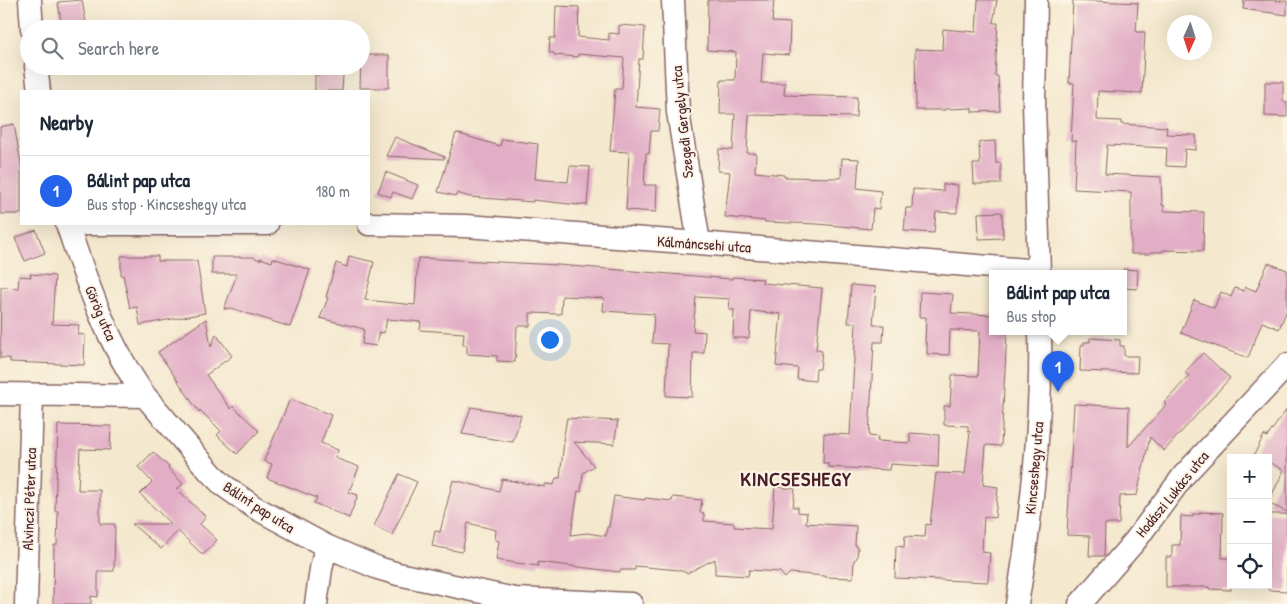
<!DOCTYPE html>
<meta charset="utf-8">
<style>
:root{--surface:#fff;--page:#f6f6f7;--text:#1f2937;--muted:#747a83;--line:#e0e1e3;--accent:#2563eb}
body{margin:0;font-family:"Patrick Hand",sans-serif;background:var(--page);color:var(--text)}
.controls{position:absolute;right:15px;bottom:15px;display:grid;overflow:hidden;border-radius:0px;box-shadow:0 5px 20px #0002}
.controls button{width:45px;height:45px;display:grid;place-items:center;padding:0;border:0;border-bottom:1px solid var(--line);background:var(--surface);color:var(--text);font:25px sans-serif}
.compass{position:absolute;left:1167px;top:15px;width:45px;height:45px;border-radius:50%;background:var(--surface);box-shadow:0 5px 20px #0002;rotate:183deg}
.you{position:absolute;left:549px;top:339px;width:18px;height:18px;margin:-12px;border:4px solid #fff;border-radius:50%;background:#1a73e8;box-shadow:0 0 0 8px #1a73e833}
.badge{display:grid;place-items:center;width:32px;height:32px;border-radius:50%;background:var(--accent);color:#fff;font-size:16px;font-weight:700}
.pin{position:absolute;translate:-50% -41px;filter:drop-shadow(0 1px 2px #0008)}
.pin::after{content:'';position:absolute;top:26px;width:18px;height:15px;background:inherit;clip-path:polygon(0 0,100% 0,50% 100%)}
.popup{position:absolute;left:989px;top:270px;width:138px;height:65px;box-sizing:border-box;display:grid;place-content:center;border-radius:0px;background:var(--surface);filter:drop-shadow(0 1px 4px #0005);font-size:16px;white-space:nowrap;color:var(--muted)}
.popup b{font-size:19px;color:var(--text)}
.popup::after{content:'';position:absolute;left:50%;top:100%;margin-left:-10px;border:10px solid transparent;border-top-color:var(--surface)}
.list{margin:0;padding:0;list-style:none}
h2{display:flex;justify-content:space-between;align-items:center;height:65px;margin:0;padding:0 20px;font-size:21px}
h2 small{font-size:16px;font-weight:400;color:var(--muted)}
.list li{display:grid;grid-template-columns:32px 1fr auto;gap:15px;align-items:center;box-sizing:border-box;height:70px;padding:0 20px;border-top:1px solid var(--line)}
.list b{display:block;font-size:19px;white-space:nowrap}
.list p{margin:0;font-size:16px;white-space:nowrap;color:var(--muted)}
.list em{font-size:16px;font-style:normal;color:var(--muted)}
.icon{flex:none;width:28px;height:28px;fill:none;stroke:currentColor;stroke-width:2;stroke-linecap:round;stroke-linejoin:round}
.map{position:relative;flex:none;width:1287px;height:604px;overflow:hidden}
.search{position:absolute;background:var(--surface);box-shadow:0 5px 20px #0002;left:20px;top:20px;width:350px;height:55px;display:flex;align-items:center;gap:12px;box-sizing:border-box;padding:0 18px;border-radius:28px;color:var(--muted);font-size:19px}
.panel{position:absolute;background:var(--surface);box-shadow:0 5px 20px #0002;left:20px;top:90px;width:350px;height:135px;border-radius:0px}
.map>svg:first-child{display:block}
.building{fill:#e2aec6}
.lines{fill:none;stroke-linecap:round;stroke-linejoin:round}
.street-casing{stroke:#866564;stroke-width:25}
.street{stroke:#fff;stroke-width:22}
.labels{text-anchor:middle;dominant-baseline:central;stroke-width:4;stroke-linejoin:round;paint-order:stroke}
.street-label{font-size:15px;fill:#4a1f2b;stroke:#fcf5e5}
.district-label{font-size:20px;font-weight:bold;letter-spacing:1px;fill:#4a1f2b;stroke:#fcf5e5}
</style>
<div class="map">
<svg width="1287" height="604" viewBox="0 0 1287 604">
<rect width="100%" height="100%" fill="#fcf5e5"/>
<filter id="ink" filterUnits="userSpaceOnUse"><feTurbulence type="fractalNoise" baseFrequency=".02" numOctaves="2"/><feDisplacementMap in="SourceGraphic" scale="10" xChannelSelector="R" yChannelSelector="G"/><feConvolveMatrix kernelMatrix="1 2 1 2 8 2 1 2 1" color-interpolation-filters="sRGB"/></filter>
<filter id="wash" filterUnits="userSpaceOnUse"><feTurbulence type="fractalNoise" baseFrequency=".0096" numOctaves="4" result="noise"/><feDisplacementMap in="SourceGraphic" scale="20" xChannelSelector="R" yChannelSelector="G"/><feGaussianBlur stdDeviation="1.12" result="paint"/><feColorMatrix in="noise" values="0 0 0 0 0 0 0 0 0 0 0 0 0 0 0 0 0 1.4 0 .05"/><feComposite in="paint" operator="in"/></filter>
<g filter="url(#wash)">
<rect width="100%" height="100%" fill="#f4e8ce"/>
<g id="blocks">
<path class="building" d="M82,0L87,29H62L58,2Z
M708,0H774L772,22L790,23L789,55L763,53L761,83H785L784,95L857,97L856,117L749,115L747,153H756L755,172L784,175V177L841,178L842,158L859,159L857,188L881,191L879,209L873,208L871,229L817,224L765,222V221L725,217L730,172L718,171L719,149L733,150L735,114H720L721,80H735L736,52L707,50Z
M978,0H997L993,23H998L995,76H998L1000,111L972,112V108L945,109V110H916L915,49L942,50L943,29L976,32Z
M1073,0L1138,3L1136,32H1145L1142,93L1098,91L1097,120L1121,121V124L1167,127L1166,134L1196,135V150L1185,149L1184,167L1166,166L1167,148L1107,145L1105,174L1161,177L1162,205H1164V211L1204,212L1203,251L1163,250V252H1150V254H1131V192L1074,189L1076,141H1071L1074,83H1069Z
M1244,0L1287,1V15L1243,9Z
M556,6L579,7L578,37L609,40V33L619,34V25L645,27L643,59H639L636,107L660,109L658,131H651L649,154L646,153L644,185H657L656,212L626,210L629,152L610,151L615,89H622L624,58L578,54V57L554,55V53L549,52L550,38H555Z
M361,55H389V88H360Z
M315,75H343L342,91H315Z
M1265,82H1283V102H1287V117L1265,116Z
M14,124L21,164V214H0V127Z
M456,133L500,146L502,139L538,144L535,179L568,182L570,166L590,167L587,205L578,204V205L533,200V202L470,197L457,193L456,196L438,192Z
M395,137L445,157L444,159L386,156Z
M995,141L996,163H1001V184H974L973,164H980L979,142Z
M386,172L418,185L412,199L393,192L391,197L378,192Z
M943,184L958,185L957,213L936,212L934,233L904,231L906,208H912L913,189L943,191Z
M1002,212L1003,238L979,239L978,213Z
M36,230L45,253L25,261L15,238Z
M121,256H158V261H197L205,313L140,325L137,307L130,308L123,275H121Z
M349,256L374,262L365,300L415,305L418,258L558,265L732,279V277L763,279L762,283L822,288L816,350L822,351L820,369H816L815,381L797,379L798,368L776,366L781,314L751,311L749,338H733L734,310H729L730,299L696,297L693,331L705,332L704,353H693L692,397L666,396L668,344L652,343L654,314L603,311L604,298L562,296L561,314L530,313V326H517L515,362L497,361V356L467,354V345H463L464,333L420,330L421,322L387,319L384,333L379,332L376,346L362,344L364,329L320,318L328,298L326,297L336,263L347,267Z
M212,257H253L260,260V258L272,262L273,258L310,270L290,327L231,308L224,309L237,274H212Z
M1268,263L1287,270V310L1279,329L1262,322L1248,358L1181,333L1194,300L1214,308L1221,292L1231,297L1235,288L1244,291L1246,287L1256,291Z
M1123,269L1138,270L1137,289L1123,288Z
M30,274L55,276L52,324L79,325L78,334L85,335L84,365L10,362V358H0L1,287L18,288L19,276L31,277Z
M851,285L876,287L873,325H884L883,342H874L869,436L878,437L877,441L910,443V433L939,435L938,467L890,464L889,470L828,467V463H823L824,433L850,435L856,323H848Z
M920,292L953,294L951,313L993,315V331H1007L1001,446L986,445L983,485L998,487L995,518L984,516L982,552L990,553L988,582L895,578L896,546L904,547L905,536L925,537L926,524L930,525L936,473L965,474L970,431H968V426L944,425V406H950L952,375L978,376L980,331L950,330L949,355L927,354V343H925L926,317H919Z
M206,319L211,347L216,334L232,356L206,375L231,409L233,406L259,431L237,454L217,435L221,431L200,410L199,412L158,352Z
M1090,338L1120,340V346H1124V356H1138L1137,373L1080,371L1081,345H1084V342H1090Z
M1203,353L1230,378L1164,451L1150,437L1137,495L1120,496L1119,524H1105L1104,556H1089L1090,536L1067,535L1074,404L1129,407L1128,447L1166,405L1164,403L1189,376L1185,372Z
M290,399L331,415L321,443L338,450L335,458L359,467L349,492L358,495L349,518L314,503L317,498L267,478L272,464L264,461Z
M471,407L521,415L513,442L462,434Z
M1287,409V512L1268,503L1284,470L1268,462V458H1259L1254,455L1264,435L1267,437Z
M567,418L618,421L614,444L574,442L594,466L583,473L581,492L578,491L571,535L587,533L606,536L607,527H609L614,496L645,500V498L672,501L673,497L702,500L700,513L704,514V521L734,523V527L772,529L775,487L795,489L793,507H798V512L807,513L806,523L856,526L855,545L858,548L857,558L854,560L853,578L825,577V576L790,573L785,578L780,572L749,570L748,576L715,574V559L687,573L679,570L635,566V570H620V572L538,562V566L496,560L499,541L495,540L496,530L468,523L462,552L432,546L435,531L440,532L453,480L499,491L502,479L545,487V484L554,485L556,478H560L564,441H563Z
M58,425L111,426L110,450L80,449L78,490H100V524H115L114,571H98V597L91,596V604H53L54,545H57L58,511H55Z
M153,452L169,467L168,468L183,484L177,489L206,517L200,524L217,540L203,555L178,531L161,549L132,524H171L140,494L152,482L138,467Z
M399,474L417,482L392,535L374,526Z
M1200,512L1223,513L1222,558H1231V590L1209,589V587H1166V557H1172V545H1180L1181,516L1193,517V514H1200Z
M1268,514H1287V591L1268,590Z"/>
</g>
</g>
<g filter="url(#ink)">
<use href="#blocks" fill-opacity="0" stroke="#866564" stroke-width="1"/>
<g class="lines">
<defs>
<path id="street" d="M30,0L32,29
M673,0L678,112L699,243
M1036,0L1034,103L1039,273
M36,66L39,91
M67,224H267
M67,224C87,283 108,345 145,396
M369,224L466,226L699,243L1039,271
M0,394L145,396L211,473L223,485L254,507L326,546L378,568L398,574L515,599L631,604
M26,604L32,395
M316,604L321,569L326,546
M1017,604C1032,514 1042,422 1040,331
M1080,604L1135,541L1184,475L1287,365"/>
</defs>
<use href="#street" class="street-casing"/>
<use href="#street" class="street"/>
</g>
</g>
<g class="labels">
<g class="street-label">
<text transform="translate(682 122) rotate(-96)">Szegedi Gergely utca</text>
<text transform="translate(704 244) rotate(4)">Kálmáncsehi utca</text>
<text transform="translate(101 313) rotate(67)">Görög utca</text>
<text transform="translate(1034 468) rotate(-85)">Kincseshegy utca</text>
<text transform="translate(1172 494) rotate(-51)">Hodászi Lukács utca</text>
<text transform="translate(29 499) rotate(-88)">Alvinczi Péter utca</text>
<text transform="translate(259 507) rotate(33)">Bálint pap utca</text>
</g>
<g class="district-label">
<text x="796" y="478">KINCSESHEGY</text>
</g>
</g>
</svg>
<div class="controls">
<button>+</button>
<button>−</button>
<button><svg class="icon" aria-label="locate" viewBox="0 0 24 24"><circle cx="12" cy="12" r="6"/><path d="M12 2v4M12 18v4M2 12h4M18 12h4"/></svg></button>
</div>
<svg class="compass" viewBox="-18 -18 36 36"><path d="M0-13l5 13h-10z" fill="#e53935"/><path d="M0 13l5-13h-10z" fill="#747a83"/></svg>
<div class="you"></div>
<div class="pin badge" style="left:1058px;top:392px">1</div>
<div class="popup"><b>Bálint pap utca</b>Bus stop</div>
<div class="search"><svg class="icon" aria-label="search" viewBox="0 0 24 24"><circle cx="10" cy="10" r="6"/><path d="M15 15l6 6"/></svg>Search here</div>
<section class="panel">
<h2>Nearby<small></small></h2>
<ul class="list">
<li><span class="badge">1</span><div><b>Bálint pap utca</b><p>Bus stop · Kincseshegy utca</p></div><em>180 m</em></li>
</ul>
</section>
</div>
